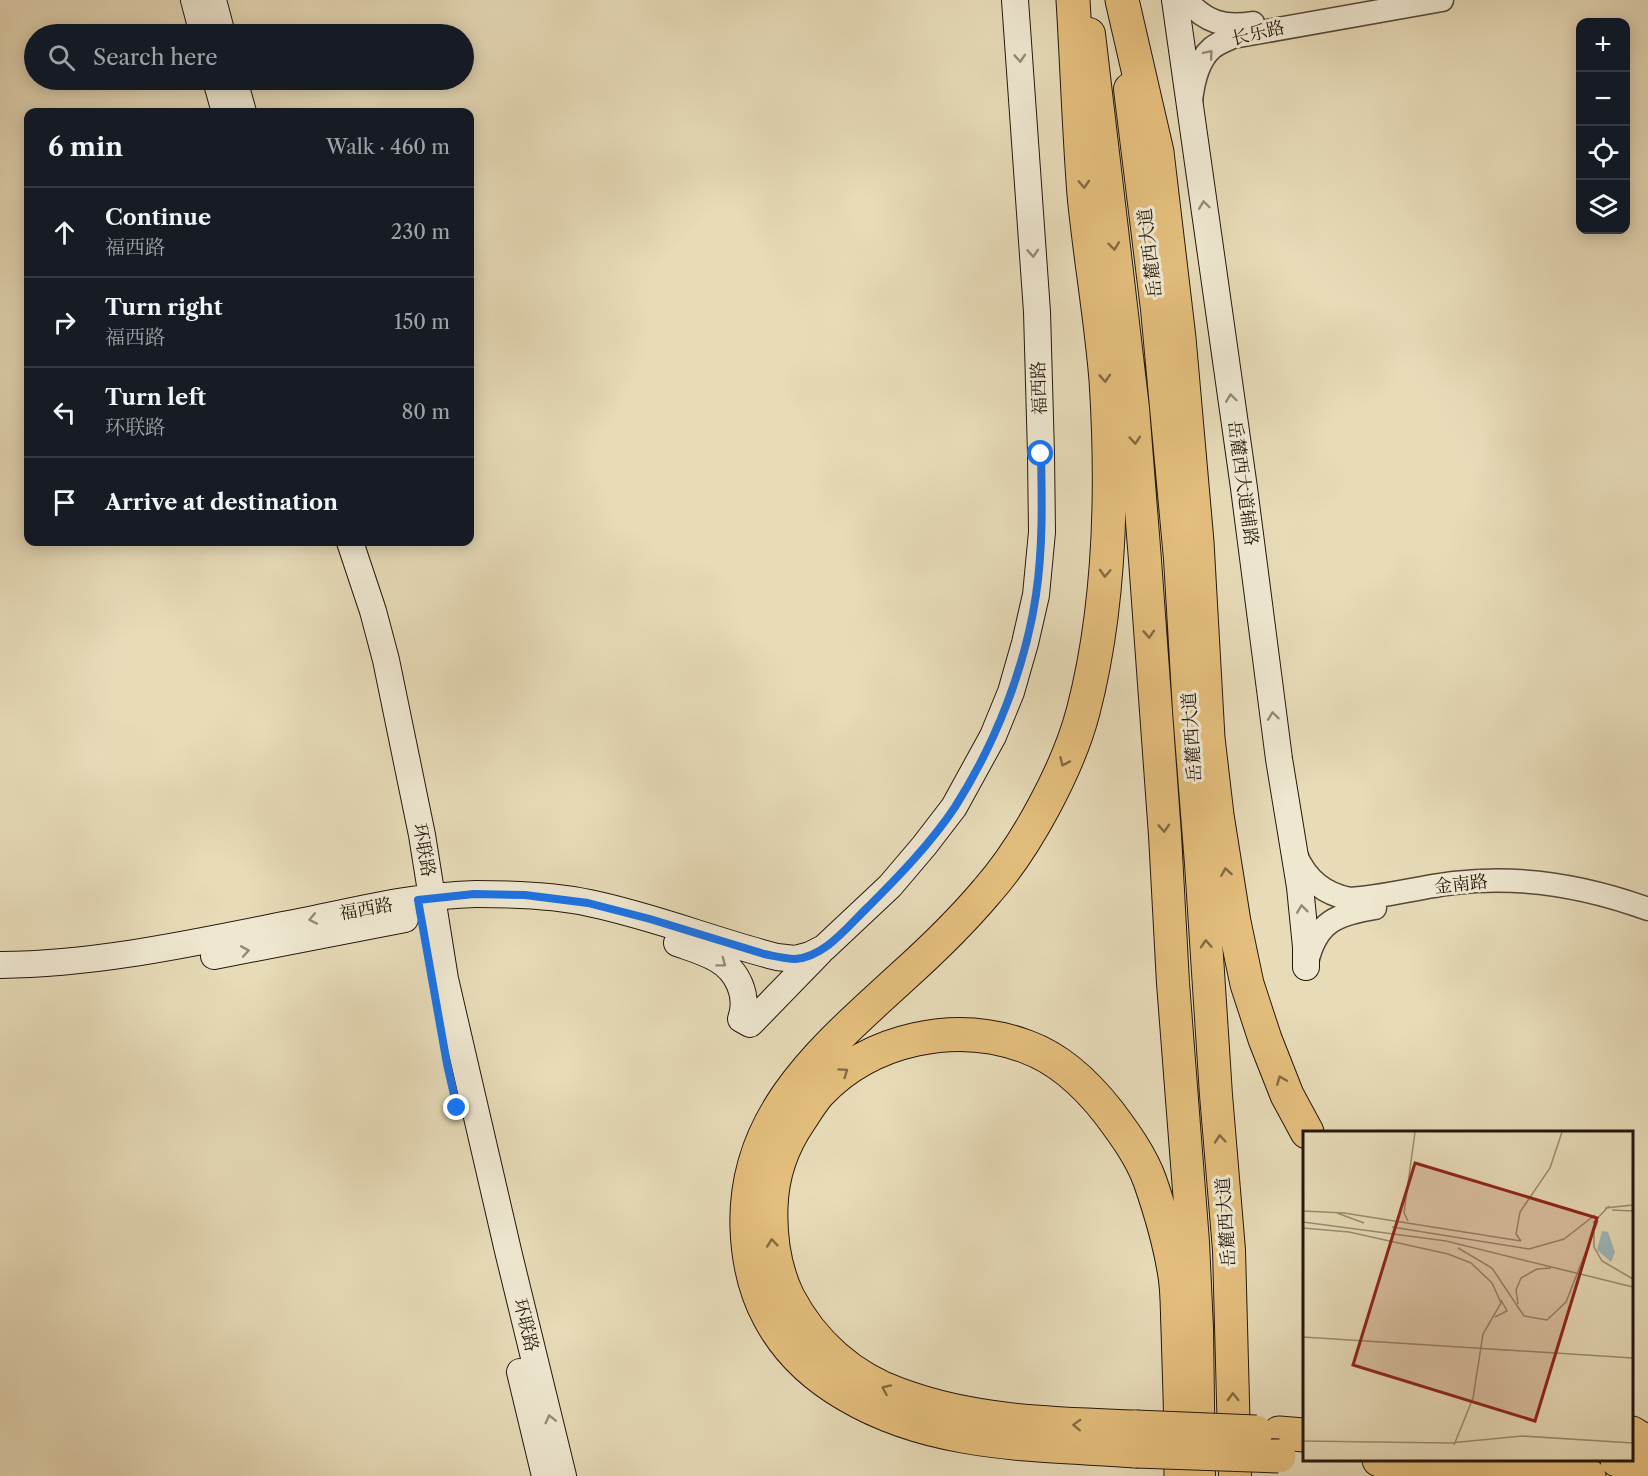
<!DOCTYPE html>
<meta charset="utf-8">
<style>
:root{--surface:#171b24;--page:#242831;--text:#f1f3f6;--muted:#9ea1a6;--line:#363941}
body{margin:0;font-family:"Libre Caslon Text","Noto Serif SC",serif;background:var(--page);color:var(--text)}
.controls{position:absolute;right:18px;top:18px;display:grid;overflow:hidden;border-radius:12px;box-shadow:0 3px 15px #0003}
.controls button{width:54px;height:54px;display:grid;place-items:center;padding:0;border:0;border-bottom:2px solid var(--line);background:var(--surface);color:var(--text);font:30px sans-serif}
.stop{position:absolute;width:18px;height:18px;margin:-14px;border:4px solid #1a73e8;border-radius:50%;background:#fff}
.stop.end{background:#1a73e8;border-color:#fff;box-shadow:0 2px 6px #0008}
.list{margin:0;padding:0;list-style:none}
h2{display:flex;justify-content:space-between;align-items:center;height:78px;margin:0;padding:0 24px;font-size:26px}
h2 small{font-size:20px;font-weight:400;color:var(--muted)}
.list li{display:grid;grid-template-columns:39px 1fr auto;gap:18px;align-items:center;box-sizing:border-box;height:90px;padding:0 24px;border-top:2px solid var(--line)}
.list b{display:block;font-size:22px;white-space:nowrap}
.list p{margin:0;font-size:20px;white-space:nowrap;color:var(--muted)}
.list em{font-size:20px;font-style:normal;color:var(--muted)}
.icon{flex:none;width:33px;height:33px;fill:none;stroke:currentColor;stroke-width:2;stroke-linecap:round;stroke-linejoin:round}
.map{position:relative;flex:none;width:1648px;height:1476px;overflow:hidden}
.search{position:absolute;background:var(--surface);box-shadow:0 3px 15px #0003;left:24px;top:24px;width:450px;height:66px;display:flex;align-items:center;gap:15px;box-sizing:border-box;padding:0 21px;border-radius:33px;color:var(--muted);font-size:22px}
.panel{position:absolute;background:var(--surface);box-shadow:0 3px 15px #0003;left:24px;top:108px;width:450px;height:438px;border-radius:12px}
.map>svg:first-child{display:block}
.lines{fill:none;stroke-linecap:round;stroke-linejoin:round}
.tertiary-casing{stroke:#564837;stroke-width:25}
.secondary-casing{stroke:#25170c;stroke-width:28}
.trunk-casing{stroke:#25170c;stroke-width:34}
.motorway-casing{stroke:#25170c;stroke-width:35}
.tertiary{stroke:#efe8d1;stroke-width:22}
.secondary{stroke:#efe8d1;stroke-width:26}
.trunk{stroke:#e4be7c;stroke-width:32}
.motorway{stroke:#e4be7c;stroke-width:33}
.motorway-bridge-casing{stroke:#25170c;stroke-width:35;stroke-linecap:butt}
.motorway-bridge{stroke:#e4be7c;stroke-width:33}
.oneway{stroke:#948a78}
.oneway2{stroke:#846a44}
.route{stroke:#1a73e8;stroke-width:8}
.labels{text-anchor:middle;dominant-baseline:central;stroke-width:6;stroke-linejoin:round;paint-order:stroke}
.street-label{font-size:18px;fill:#25170c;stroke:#efe8d1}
.inset-road{fill:none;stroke:#998d73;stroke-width:1.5}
.view{fill:#8f2418;fill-opacity:0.15;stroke:#8f2418;stroke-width:3}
.inset-edge{fill:none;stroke:#25170c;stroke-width:3}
</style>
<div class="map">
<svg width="1648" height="1476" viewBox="0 0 1648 1476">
<rect width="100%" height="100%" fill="#e7dbb8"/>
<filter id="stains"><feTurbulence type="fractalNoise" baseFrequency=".00333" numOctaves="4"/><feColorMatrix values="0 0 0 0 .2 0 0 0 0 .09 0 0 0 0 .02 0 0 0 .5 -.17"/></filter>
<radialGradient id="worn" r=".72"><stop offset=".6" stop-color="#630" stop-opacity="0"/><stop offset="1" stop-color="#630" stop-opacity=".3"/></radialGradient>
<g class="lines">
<defs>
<path id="tertiary" d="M1186,0C1206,22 1224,28 1253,23
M1191,101C1193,83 1197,61 1212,48C1218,43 1226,40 1233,37L1442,0
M1296,855C1306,879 1324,894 1350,899C1385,897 1419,887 1454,883C1521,875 1585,886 1648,909
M1307,963C1316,921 1338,914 1375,908"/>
<path id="secondary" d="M194,0L203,34
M213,0L222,34
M1175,0L1244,488L1279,759L1300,887L1306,947V967
M216,80L225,112
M234,80L243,112
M350,542L373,611L386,660L422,835L445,979L509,1255L563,1476
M677,943C691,948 705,952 717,959C738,971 749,996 741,1019L750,1024L820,952
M214,956L405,919
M0,965C107,964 210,939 314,919C367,908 422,895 476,894C513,894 553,895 589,903C653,916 714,941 777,957L795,959L810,955L824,948L890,886L924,846L954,807L993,736L1011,692L1025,643L1036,595L1042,532L1041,454L1037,312L1015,0
M520,1372L545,1476"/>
<path id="trunk" d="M1089,34L1133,408L1145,560L1165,835L1173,983L1193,1242L1197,1329L1199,1476
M1130,89L1157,309L1180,559L1189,711L1201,864L1216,1095L1229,1250L1235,1476"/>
<path id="motorway" d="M1073,0C1077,65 1079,130 1084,195C1090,257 1101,318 1106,380C1113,489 1111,605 1083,712C1068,769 1026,847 987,891C961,922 932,950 902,977C825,1048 743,1114 747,1228C748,1258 755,1291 769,1317C787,1351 814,1376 847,1395C935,1447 1037,1444 1136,1451
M1122,0L1157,152L1179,338L1197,542L1208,738L1217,815L1234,922L1247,984L1265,1039L1287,1095L1307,1132
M1136,1427C1057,1424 975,1423 900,1395C851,1378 812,1343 788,1297C774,1268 770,1238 771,1207C772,1175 782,1146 800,1120C806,1111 812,1101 819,1093C871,1038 957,1020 1027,1047C1060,1059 1088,1086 1109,1113C1124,1133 1141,1156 1150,1181C1160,1210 1169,1240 1174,1270C1178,1290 1177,1310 1178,1330C1180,1379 1181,1427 1181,1476
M1279,1433L1304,1435
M1632,1433L1648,1443
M1379,1460L1532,1466L1565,1470L1589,1476
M1617,1460L1648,1469"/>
</defs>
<use href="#tertiary" class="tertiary-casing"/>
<use href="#secondary" class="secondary-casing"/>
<use href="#trunk" class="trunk-casing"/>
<use href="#motorway" class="motorway-casing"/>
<use href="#tertiary" class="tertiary"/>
<use href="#secondary" class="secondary"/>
<use href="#trunk" class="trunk"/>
<use href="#motorway" class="motorway"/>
<defs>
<path id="motorway-bridge" d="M1136,1427L1256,1432
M1136,1451L1279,1456"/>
</defs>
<use href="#motorway-bridge" class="motorway-bridge-casing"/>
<use href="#motorway-bridge" class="motorway-bridge"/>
</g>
<defs><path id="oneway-chevron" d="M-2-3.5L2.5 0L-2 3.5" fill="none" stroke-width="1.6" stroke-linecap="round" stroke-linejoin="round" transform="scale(1.5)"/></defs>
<g class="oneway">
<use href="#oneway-chevron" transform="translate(1209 54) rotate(-50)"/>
<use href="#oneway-chevron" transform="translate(1020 58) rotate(86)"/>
<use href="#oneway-chevron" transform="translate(1204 205) rotate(-98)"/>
<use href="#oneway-chevron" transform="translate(1033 253) rotate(86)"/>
<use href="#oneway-chevron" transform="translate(1231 398) rotate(-98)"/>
<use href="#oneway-chevron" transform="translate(1273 716) rotate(-97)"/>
<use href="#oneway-chevron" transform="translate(1302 909) rotate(-97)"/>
<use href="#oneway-chevron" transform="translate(313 919) rotate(169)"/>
<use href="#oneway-chevron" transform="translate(245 951) rotate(-10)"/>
<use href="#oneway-chevron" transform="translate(722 963) rotate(37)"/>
<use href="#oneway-chevron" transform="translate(550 1419) rotate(-104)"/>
</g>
<g class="oneway2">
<use href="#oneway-chevron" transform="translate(1084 184) rotate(87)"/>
<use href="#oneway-chevron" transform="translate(1114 246) rotate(83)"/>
<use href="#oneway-chevron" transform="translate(1105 378) rotate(86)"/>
<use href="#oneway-chevron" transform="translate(1135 440) rotate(86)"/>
<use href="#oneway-chevron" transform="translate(1105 573) rotate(93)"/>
<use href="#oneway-chevron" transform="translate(1149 634) rotate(86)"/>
<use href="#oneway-chevron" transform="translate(1064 762) rotate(114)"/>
<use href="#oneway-chevron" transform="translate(1164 828) rotate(86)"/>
<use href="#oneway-chevron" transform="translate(1226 872) rotate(-99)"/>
<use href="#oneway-chevron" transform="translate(1206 944) rotate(-93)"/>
<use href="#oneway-chevron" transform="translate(844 1072) rotate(-35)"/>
<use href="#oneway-chevron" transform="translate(1281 1080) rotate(-112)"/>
<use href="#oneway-chevron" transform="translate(1220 1139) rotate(-95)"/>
<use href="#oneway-chevron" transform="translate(772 1243) rotate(-96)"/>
<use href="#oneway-chevron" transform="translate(886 1389) rotate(-156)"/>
<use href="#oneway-chevron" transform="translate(1233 1397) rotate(-91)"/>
<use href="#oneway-chevron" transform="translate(1077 1425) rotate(-178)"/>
</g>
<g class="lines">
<path class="route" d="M457,1108L447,1064L418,900L474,894L525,895L588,903L650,919L764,954C774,956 785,959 795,959C825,957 848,926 868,907C899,876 931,843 955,807C995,744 1025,669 1036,595C1043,548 1042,501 1041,454"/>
</g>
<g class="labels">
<g class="street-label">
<text transform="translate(1258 33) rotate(-13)">长乐路</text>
<text transform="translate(1150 253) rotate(-97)">岳麓西大道</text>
<text transform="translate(1039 388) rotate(-92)">福西路</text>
<text transform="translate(1243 483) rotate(82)">岳麓西大道辅路</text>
<text transform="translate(1192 737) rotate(-94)">岳麓西大道</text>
<text transform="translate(424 850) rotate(80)">环联路</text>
<text transform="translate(1461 884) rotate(-6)">金南路</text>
<text transform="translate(366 909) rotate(-10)">福西路</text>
<text transform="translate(1226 1222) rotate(-94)">岳麓西大道</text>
<text transform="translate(526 1325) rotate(76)">环联路</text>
</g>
</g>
<g transform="translate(1303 1131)">
<rect width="330" height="330" fill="#e7dbb8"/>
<path d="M299,100L305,101L312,121L308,131L294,119Z" fill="#9db8ba"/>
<path class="inset-road" d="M302,77L330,74M309,79L330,80M0,80L41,82L218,110M34,82L61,92M105,90L101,82L112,1M0,91L143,110L330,156M290,92L306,75M89,96L226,118L261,108L292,84M0,97L46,101L145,123L168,132L189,152L198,172L180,203L170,267L151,314M291,101V116L299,130L330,148M218,110L213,103L217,81L247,37L259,1M155,117L189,137L221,185L244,189L263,171L295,90M215,173L213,159L218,147L234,138L248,137M192,186L204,180L198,169M0,206L330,227M0,310L147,312L219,305L330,312"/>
<path class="view" d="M112,32L294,87L232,290L50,234Z"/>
<rect width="330" height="330" class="inset-edge"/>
</g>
<rect width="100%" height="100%" filter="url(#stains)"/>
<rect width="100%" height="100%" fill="url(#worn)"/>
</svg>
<div class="controls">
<button>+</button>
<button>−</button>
<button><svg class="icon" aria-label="locate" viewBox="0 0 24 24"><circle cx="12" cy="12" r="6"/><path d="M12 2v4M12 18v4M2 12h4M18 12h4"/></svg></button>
<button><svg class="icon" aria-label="layers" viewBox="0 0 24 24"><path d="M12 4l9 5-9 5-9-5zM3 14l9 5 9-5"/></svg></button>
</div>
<div class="stop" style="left:1041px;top:454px"></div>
<div class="stop end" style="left:457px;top:1108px"></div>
<div class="search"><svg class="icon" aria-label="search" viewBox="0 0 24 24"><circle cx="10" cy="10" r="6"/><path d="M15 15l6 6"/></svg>Search here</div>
<section class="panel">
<h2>6 min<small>Walk · 460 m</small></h2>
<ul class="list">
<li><svg class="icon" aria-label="ahead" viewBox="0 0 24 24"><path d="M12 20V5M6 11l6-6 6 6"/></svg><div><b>Continue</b><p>福西路</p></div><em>230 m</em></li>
<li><svg class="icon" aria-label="right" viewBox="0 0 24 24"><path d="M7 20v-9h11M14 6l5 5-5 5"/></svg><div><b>Turn right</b><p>福西路</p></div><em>150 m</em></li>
<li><svg class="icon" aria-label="left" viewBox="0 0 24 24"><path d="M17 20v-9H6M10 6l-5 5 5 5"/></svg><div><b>Turn left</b><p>环联路</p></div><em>80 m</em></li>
<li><svg class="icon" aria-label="arrive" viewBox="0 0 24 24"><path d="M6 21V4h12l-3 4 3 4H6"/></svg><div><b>Arrive at destination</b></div></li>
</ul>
</section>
</div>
